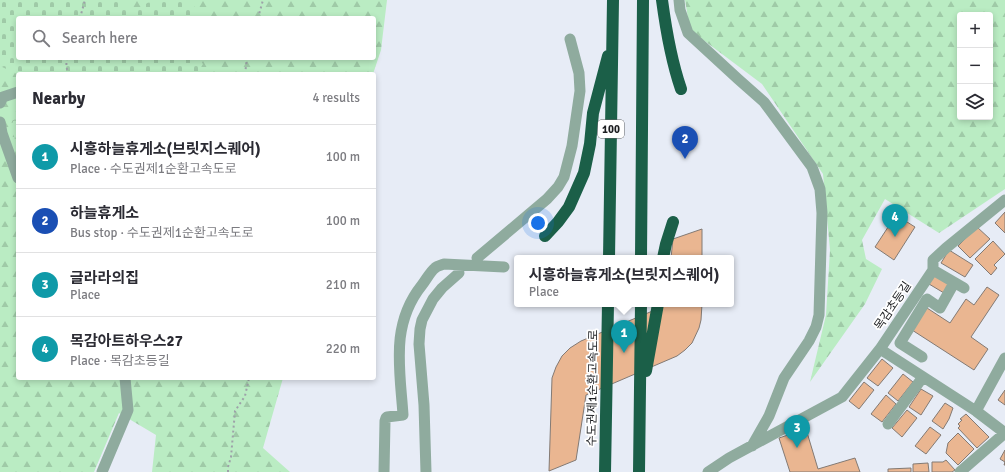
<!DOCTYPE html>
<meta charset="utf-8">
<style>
:root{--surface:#fff;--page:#f2f2f3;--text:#2b2b33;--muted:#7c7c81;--line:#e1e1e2;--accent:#914e1e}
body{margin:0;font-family:Signika,"Noto Sans KR",sans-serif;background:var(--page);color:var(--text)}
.controls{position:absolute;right:12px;top:12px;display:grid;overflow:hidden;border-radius:4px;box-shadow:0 2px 6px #0003}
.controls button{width:36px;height:36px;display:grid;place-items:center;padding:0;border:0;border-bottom:1px solid var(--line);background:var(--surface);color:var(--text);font:20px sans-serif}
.you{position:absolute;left:538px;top:223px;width:14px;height:14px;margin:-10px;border:3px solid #fff;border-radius:50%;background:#1a73e8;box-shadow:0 0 0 6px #1a73e833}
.badge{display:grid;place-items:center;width:26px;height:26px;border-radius:50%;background:var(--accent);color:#fff;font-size:13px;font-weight:700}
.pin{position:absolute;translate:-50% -33px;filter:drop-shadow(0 1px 2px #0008)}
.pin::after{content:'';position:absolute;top:21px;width:14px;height:12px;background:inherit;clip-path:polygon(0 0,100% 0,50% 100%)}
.popup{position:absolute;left:514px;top:255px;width:220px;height:52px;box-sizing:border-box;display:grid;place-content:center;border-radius:4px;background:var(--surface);filter:drop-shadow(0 1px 3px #0005);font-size:13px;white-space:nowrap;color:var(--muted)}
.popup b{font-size:15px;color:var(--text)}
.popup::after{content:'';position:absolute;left:50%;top:100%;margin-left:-8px;border:8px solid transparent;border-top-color:var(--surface)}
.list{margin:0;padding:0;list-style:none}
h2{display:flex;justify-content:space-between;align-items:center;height:52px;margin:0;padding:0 16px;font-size:17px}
h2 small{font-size:13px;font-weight:400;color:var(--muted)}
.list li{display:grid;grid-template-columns:26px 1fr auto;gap:12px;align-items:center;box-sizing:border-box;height:64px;padding:0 16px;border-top:1px solid var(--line)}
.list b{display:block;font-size:15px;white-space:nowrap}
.list p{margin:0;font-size:13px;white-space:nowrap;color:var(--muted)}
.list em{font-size:13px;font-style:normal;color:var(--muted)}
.icon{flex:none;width:22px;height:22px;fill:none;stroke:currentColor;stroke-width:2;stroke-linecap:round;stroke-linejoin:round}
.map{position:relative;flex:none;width:1005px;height:472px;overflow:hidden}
.search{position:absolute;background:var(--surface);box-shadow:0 2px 6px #0003;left:16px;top:16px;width:360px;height:44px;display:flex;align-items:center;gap:10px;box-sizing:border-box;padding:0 14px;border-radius:4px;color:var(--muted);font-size:15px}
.panel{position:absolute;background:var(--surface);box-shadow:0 2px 6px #0003;left:16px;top:72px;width:360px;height:308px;border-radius:4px}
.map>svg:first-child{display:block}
.forest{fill:url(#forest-firs);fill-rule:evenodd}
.cemetery{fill:url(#cemetery-stones)}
.park{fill:url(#park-crowns)}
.building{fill:#eab691;stroke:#837a74}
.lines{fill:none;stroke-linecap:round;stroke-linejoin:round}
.path{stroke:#9da1a8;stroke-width:2;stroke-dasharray:2 3;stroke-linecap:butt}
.minor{stroke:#8fab9e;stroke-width:11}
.highway{stroke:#1b5f48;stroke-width:12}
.labels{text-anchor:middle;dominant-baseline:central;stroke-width:3.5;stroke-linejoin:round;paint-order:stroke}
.shield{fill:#fff;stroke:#5f6163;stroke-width:1}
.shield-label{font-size:11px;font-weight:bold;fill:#1b1d20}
.street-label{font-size:12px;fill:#1b1d20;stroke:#fff}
</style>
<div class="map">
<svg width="1005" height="472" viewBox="0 0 1005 472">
<defs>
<pattern id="forest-firs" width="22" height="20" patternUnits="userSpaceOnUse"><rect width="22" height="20" fill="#baecc3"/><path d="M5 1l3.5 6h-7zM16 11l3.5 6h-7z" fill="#9fcaa7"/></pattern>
<pattern id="cemetery-stones" width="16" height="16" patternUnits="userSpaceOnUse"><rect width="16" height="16" fill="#baecc3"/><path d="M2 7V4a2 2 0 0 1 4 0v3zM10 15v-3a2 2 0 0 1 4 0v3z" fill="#9fcaa7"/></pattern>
<pattern id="park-crowns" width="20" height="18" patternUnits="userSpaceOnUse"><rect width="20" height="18" fill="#baecc3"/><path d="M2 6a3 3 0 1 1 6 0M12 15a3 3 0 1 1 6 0" fill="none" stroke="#9fcaa7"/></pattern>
</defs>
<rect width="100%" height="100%" fill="#e7ecf6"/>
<path class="forest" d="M0,0H387L381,50L373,74H18V378H283L263,448L290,472H152L156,435L119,413L94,472H0ZM18,18H374V58H18Z
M685,0H1005V189L939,233L885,199L862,240L866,259L882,269L865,304L810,382L826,315L830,250L823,174L762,84L690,30ZM960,15H990V117H960Z"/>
<path class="cemetery" d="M0,0H118L129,9H142L147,3L158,0H183L195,7L196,18H18V58H198L203,64L197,74H17L0,66Z"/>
<path class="park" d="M18,111V154L9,113Z"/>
<path class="building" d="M1005,212V233L995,223Z
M896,215L915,227L894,260L875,247Z
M977,227L990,239L970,258L958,246Z
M702,229V258H671L673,239Z
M993,241L1005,254L994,265L997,268L991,275L975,259Z
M949,250L973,265L965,277L941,263Z
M935,273L951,282L944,293L929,284Z
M987,287L999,295L971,337L988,349L974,370L912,330L927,308L950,323L966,299L974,305Z
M664,304H702L701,320L699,328L692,343L685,350L677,356L586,395L576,460L549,471L552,378L556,367L562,356L570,348L581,341L662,307Z
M882,359L893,368L878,386L867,378Z
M903,374L913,382L898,401L888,393Z
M864,382L874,390L859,409L849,401Z
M921,389L933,396L921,415L909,407Z
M1005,390V405L998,400Z
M886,395L896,404L882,422L871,414Z
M945,403L953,408L949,419L943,429L932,421Z
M907,410L917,418L902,437L892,428Z
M966,414L989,437L977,448L958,428L960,426L958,424L962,420L960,419Z
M930,427L941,435L926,454L915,446Z
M806,429L818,469L855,458L860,472H790L779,438Z
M958,433L974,449L958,465L946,453L948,443Z
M1005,450V465H1004L1005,462L1000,459Z
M946,460L955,470L952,472H932V462H943Z
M928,463L929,472H913V464Z
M911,468V472H888V469Z"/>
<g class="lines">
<path class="path" d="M80,18L85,0
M258,18L263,0
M67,58C66,65 66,68 69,74
M245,74L247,58
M228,472V467L231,457L235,411L245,396L249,378"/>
<path class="minor" d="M679,0L680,10L688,33L738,79L764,102L812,167L820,189L822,213L819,315L816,327L809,341L784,378L769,416L752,446
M0,103L3,97L18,92
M0,122L2,133L18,178
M1005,200L946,248L933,260V270L880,349L976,411L1005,433
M477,258L547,199L558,187L564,177L572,146L580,91L579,73L570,39
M933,270L964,288
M922,357L900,343L927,299L940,308L954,283
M976,411L1005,358
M888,424L923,377
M102,472L128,410L125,378
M384,472L385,421L386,418L387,417L403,415C400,369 390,325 422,285C426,280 430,272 435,268C437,266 441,265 444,264L504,267
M426,472L424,405L419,344L420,329L422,320L433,299L442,288L459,273
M708,472L729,458L842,397L880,349
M960,472L1005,433"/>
<path class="highway" d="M662,0C666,30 671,60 681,89
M545,236L558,222L569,207L584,173L590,144L593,113L608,56
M609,258L613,0
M641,258L643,0
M663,258L666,244L673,222
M646,371L658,304
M605,472L608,304
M639,472L641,304"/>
</g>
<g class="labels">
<rect class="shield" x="598" y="120" width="26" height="18" rx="3"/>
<g class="shield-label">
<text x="611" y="129">100</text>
</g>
<g class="street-label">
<text transform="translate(893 306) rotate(-56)">목감초등길</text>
<text transform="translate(593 388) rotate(-89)">수도권제1순환고속도로</text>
</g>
</g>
</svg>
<div class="controls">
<button>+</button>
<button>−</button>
<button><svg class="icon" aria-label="layers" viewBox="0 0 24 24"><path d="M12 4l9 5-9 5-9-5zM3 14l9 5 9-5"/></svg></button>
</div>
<div class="you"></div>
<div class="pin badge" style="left:624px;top:353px;background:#0f9aa8">1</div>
<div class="popup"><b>시흥하늘휴게소(브릿지스퀘어)</b>Place</div>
<div class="pin badge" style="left:685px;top:159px;background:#1a4fb4">2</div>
<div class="pin badge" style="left:797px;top:448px;background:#0f9aa8">3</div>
<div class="pin badge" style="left:895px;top:237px;background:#0f9aa8">4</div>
<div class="search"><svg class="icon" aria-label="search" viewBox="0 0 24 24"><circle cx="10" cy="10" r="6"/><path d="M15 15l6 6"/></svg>Search here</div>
<section class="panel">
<h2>Nearby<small>4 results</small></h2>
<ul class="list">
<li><span class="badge" style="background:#0f9aa8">1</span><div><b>시흥하늘휴게소(브릿지스퀘어)</b><p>Place · 수도권제1순환고속도로</p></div><em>100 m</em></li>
<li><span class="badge" style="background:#1a4fb4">2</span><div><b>하늘휴게소</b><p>Bus stop · 수도권제1순환고속도로</p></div><em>100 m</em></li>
<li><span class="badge" style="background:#0f9aa8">3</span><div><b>글라라의집</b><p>Place</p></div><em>210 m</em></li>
<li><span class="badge" style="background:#0f9aa8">4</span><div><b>목감아트하우스27</b><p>Place · 목감초등길</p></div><em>220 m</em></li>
</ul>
</section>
</div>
